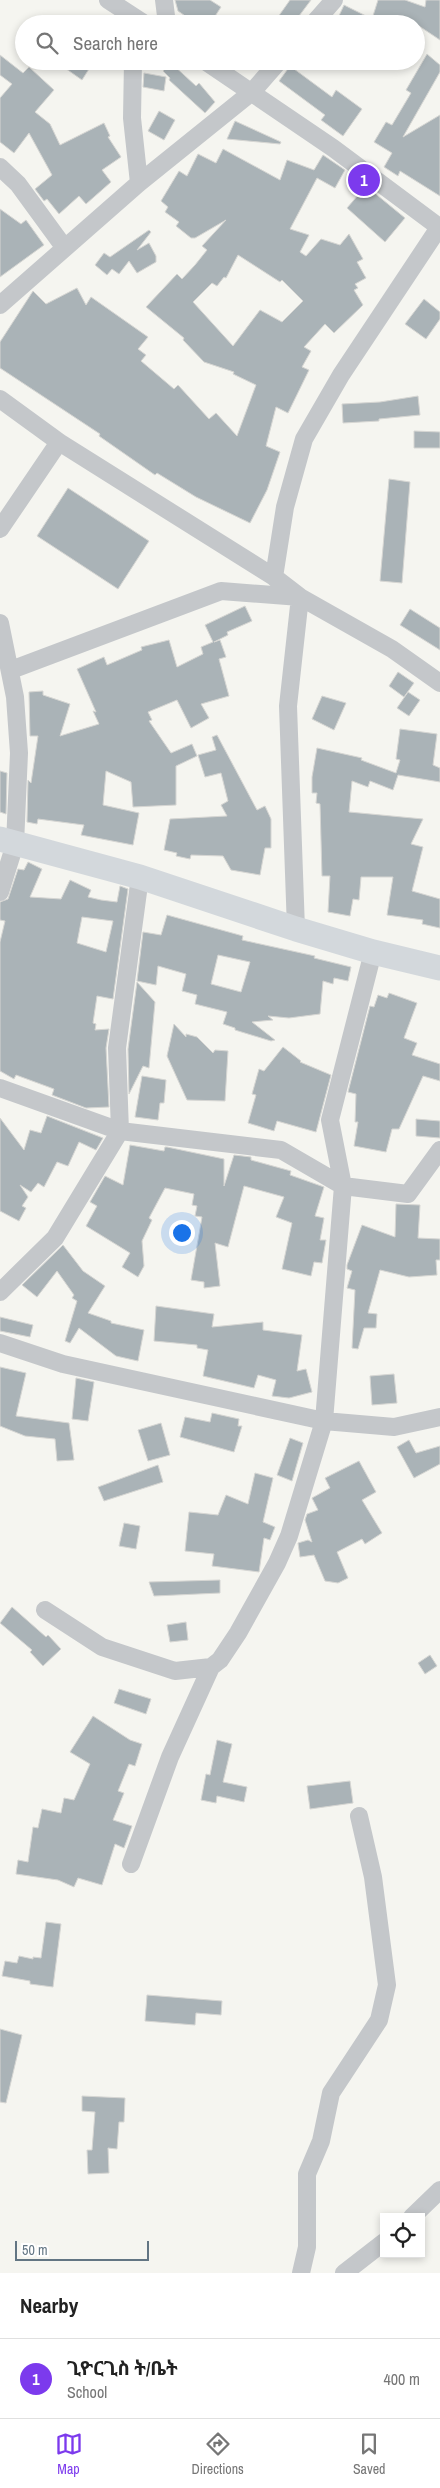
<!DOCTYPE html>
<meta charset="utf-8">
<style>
:root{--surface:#fff;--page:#f2f2f2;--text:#222;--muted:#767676;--line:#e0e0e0;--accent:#7c3aed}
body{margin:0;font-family:"Archivo Narrow","Noto Sans Ethiopic",sans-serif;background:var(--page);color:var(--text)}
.controls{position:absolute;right:15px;bottom:15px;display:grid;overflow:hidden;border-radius:0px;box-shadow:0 2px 8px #0003}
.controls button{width:45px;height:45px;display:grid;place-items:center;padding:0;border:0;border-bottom:1px solid var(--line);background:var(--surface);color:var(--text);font:25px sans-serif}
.scale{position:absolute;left:15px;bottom:12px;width:134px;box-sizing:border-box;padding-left:5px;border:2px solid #627583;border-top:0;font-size:14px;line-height:18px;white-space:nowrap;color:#627583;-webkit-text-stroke:4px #fff;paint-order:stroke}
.you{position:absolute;left:181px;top:1232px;width:18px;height:18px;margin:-12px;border:4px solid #fff;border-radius:50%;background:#1a73e8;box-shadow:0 0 0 8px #1a73e833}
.badge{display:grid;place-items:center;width:32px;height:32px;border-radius:50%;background:var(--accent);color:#fff;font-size:16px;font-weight:700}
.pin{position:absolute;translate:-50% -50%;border:2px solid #fff;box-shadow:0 1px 5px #0006}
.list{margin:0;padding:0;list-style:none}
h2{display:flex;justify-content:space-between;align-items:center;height:65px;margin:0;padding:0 20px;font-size:21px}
h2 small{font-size:16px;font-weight:400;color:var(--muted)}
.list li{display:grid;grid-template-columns:32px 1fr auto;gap:15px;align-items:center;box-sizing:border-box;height:80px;padding:0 20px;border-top:1px solid var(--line)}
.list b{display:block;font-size:19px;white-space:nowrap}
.list p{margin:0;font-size:16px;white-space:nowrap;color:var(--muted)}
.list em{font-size:16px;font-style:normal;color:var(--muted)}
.icon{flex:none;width:28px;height:28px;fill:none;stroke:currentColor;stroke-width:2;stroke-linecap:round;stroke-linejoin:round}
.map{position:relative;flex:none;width:440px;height:2273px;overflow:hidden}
.search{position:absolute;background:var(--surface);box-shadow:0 2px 8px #0003;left:15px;right:15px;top:15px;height:55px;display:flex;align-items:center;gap:12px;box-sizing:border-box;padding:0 18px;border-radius:28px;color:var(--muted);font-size:19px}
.sheet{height:145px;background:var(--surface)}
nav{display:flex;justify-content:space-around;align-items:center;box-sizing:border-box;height:70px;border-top:1px solid var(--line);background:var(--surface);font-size:14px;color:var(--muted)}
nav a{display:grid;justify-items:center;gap:2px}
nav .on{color:var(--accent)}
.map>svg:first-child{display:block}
.building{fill:#aab3b7;stroke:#d6d6d3;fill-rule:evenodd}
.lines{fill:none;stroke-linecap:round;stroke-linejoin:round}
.street{stroke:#c4c7ca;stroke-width:18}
.secondary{stroke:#d3d8dc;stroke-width:25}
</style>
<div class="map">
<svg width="440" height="2273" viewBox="0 0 440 2273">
<rect width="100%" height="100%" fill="#f5f5f0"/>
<path class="building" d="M175,0H210L221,7L210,24H197L178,11Z
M290,0H311L293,24H273Z
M378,0H405L425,7L426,0H440V40L416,24H350L338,18L344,5L372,19Z
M427,54L440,65V72L403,137L440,115V196L400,171L398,176L384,167L392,153L374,142L386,122L392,125L411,93L406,90Z
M0,55L23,73L29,67L54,90L35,112L50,124L60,145L104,123L110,136L108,137L121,157L102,170L111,182L86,204L79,196L59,214L47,199L44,201L35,189L52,175L29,133L14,153L0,142V98L12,84L0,75Z
M55,61H94L82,80Z
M171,63L196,86L199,83L215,102L205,113L169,80L170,78L163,71Z
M290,66L332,97L336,90L362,109L343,136L321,120L325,115L279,81Z
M144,73L166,77L164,91L143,87Z
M159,111L175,120L164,140L148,131Z
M235,121L281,142L280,144L227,139Z
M223,149L280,180L287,160L314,170L323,155L345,170L335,188L317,178L290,229L309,235L300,252L306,256L321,239L340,245L349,234L363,259L357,262L366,278L355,284L358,288L354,290L363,305L334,333L325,324L304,347L311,351L302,367L309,370L288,413L276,407L266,446L280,452L267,490L250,523L196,497L157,473L155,475L99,436L100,434L0,368V342L33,291L46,304L77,288L86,305L91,297L148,337L138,349L146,355L141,361L174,389L178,385L209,419L216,413L237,436L256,385L233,374L234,372L204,362L183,340L184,338L146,307L177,274L182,279L195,265L207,250L202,246L226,220L195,238H191L176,226L179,222L165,212L168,207L161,201L179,171L187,176L198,154L216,163ZM238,255L280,282L282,280L303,301L282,322L260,310L233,346L193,302L212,283L217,286L224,277L226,278Z
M366,186L405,218L385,242L347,208Z
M0,209L21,224L26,220L44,245L0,277Z
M149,230L151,232L137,250L149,243L156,256V262L137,273L129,261L119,274L112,269L107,275L95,265L104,253L110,257Z
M424,299L440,312V319L426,339L405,324Z
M418,396L420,415L379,419V421L343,423L342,404L380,402Z
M414,431L440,432V448H414Z
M389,479L410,482L402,583L380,581Z
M68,488L149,541L118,589L37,536Z
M245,606L252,621L227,632L228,635L214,642L220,640L226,657L219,659L229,696L201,704L209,718L191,728L177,700L148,712L152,720L149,721L171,753L192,744L197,756L176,766V805L133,807L131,782L106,771L103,805L139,813L133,845L81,835L84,825L38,819L37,824L27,822L28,780L31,783L38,736H30L29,692L43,691V695L70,704L60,736L99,724L93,711L96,712L77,669L104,657L107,665L142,650L141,647L169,640L177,667L203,654L201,647L213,642L205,625Z
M410,609L440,628V650L400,625Z
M398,672L414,683L404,697L389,686Z
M408,692L420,700L409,716L397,708Z
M322,696L346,703L334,730L312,719Z
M400,729L437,734L433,765L440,768V782L398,775L393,790L370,781L368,787L352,781L349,812L423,819L411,844L423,847L412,891L440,899V928L422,924L423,920L387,915L393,877H361L359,900L353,899L350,916L328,912L330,876H322L320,804L316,803L317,793H312V777L317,748L362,758L361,760L396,773L400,760L396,759Z
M217,735L257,810L265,806L271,819V848H265L260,875L231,870L223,856L191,855L190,859L176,856L177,853L164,850L170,819L227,816L221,805L228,801L221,773L205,777L198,755L216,750L212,737Z
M0,771L7,773L6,814L0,812Z
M28,862L42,869L30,897L61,899L70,880L91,890L88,897L101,900L117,902L120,886L128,889L113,999L97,996L93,1023L96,1024L95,1030L109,1029L106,1048L109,1107L86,1108L52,1095L54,1089L16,1075L14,1079L0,1071V942L5,921L0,920V902L8,899L18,869L24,870ZM82,917L113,921L106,952L77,943Z
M167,915L243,936L242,940L315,956L314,958L351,967L348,981L334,978L333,984L323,981L320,1014L289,1018L268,1016L273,1020L252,1022L275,1040L271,1041L235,1030V1028L223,1024L227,1012L195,1004L197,995L182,991L186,974L158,966L156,985L137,981L143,932L161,935ZM218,955L250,962L241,992L211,984Z
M137,982L155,1002L149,1068L143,1066L129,1094L128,1049Z
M389,993L417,1003L404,1038L417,1043L412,1055L440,1064V1081L423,1076L399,1129H392L386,1152L354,1146L358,1122H355L356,1094L348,1092L370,1006L374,1007L378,995L387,998Z
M174,1024L186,1037V1034L197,1037L213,1053L215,1050L228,1051L225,1101L187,1100L167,1056Z
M283,1047L301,1061L300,1062L331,1075L316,1132L277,1121L274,1131L248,1123L256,1095L252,1094L259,1069L264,1071Z
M142,1076L166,1080L164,1103H160L158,1120L135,1117Z
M47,1116L103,1138L96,1150L79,1142L68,1166L57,1162L44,1187L38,1183L31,1192L20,1185L28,1197L22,1206L26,1208L19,1221L0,1211V1118L24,1150L30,1130L41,1133Z
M416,1119L440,1121V1138L416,1136Z
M130,1145L164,1151L165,1147H167L224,1159V1186L234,1155L251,1157V1160L291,1171L290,1175L324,1187L315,1216L324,1218L320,1240H326L322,1263L314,1262L311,1276L282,1269L292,1223L276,1217L284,1197L244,1186L228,1247L215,1243L220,1286L204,1288V1282L191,1280L202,1217L195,1216L197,1206L192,1205L194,1194L165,1188L149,1218L152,1220L142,1241L144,1266L138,1277L122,1267L130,1253L86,1226L97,1206L90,1202L105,1176L123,1185Z
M396,1204L420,1205L418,1238L440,1239V1260H436L437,1275L409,1277L380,1270L368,1313L377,1314L376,1328H364L358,1349L352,1348L355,1290L347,1288L352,1271L347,1269V1265L362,1225L395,1237Z
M63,1245L83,1271L105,1286L88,1313L111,1321V1323L144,1330L138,1361L116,1356L79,1328L70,1343L65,1341L77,1301L72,1298L74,1295L57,1271L37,1297L22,1285Z
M156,1306L214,1314L212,1327L263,1322V1330L302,1335L297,1371L306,1369L312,1392L289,1398L272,1396L276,1380L258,1375L254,1388L203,1376L208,1350L197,1348V1345L154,1341Z
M0,1317L33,1325L30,1337L0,1331Z
M0,1367L26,1373L16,1416L69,1423L74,1460L57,1461L55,1439L25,1436L0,1426Z
M394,1374L397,1403L372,1405L370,1376Z
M76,1378L94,1382L88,1421L72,1419Z
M212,1413L239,1419L238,1426H242L234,1452L180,1437L185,1417L210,1422Z
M161,1423L170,1455L148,1461L138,1430Z
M290,1438L303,1443L292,1481L277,1475Z
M409,1440L416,1453L440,1446V1464L414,1478L397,1447Z
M359,1461L376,1492L362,1500L382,1533L365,1544L362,1539L337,1552L348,1578L338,1583L325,1581L314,1555L300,1557L298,1543L308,1540L312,1542L305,1520L307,1514L318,1510L312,1498L330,1488L325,1478Z
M158,1465L163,1482L104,1501L98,1487Z
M255,1473L273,1478L263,1522L275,1527L270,1540L264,1538L259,1572L212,1566L214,1554L185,1551L189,1512L218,1515L226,1495L248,1504Z
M124,1523L140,1526L136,1549L119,1546Z
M220,1580V1593L154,1596L149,1582Z
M12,1607L46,1637L48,1635L61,1649L43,1666L30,1652L32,1650L0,1623Z
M186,1622L188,1640L170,1642L167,1625Z
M430,1655L437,1666L425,1674L418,1663Z
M119,1689L151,1699L146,1714L114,1703Z
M93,1716L130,1740L142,1744L135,1766L129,1764L118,1791L124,1793L113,1820L132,1826L124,1848L115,1844L102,1885L78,1878L74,1887L58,1880L16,1874L18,1860L28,1862L33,1827L38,1828L42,1809L61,1813L64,1798L74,1800L90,1764L70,1752Z
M217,1740L232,1744L223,1782L247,1787L244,1802L217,1796L216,1803L201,1800L206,1774L210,1775Z
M350,1781L353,1803L310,1809L307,1786Z
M46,1922L61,1924L53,1987L30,1984V1981L2,1976L5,1961L17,1963L19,1956L33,1959V1957L41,1958Z
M147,1995L222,2001L221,2015L196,2013L195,2025L145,2021Z
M0,2029L22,2035L6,2103L0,2102Z
M82,2096L125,2098L124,2122H119L117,2149L108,2148L109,2173L88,2174L87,2150H92L95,2112L82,2111Z"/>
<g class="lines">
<path class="street" d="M108,0L145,24
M164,0L167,24
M313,24L334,0
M133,61L132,118L139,183
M205,61L333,148L439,227
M0,167L18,184L64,247
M0,305L139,183L252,92L279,61
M0,399L59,442L274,577L300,597L392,649L440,683
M0,529L59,442
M274,577L285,507L304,439L341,375L440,226
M0,623L15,697L19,753L15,844L0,892
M11,670L221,591L300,597L288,706L296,929
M0,1088L120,1131L281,1150L343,1186L408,1194L440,1150
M0,1292L55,1238L120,1131L117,1048L140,877
M0,1343L63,1364L324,1421L394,1427L440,1417
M45,1610L102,1647L175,1671L211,1667L220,1660L238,1633L277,1563L289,1536L324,1421L343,1186L330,1120L373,952
M131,1864L170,1757L211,1667
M412,2217L440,2190
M301,2273L307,2247V2174L321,2141L331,2093L379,2020L387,1985L373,1877L359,1816
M344,2273L384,2242"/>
<path class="secondary" d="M0,839L140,877L296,929L373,952L440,968"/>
</g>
</svg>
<div class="controls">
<button><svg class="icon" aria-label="locate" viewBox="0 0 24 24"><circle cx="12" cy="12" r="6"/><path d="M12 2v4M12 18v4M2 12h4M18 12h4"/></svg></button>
</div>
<div class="scale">50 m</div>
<div class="you"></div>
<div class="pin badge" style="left:364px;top:180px">1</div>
<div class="search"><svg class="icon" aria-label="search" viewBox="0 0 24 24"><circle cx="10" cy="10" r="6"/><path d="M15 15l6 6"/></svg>Search here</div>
</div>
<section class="sheet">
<h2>Nearby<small></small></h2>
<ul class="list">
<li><span class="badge">1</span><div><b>ጊዮርጊስ ት/ቤት</b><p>School</p></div><em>400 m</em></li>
</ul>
</section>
<nav>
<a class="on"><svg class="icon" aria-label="map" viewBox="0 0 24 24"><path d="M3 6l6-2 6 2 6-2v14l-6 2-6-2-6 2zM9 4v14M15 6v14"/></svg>Map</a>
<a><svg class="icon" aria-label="directions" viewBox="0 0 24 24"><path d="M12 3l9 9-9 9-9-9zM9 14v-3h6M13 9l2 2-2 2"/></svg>Directions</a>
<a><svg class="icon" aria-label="saved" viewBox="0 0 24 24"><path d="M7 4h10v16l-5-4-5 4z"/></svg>Saved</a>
</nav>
